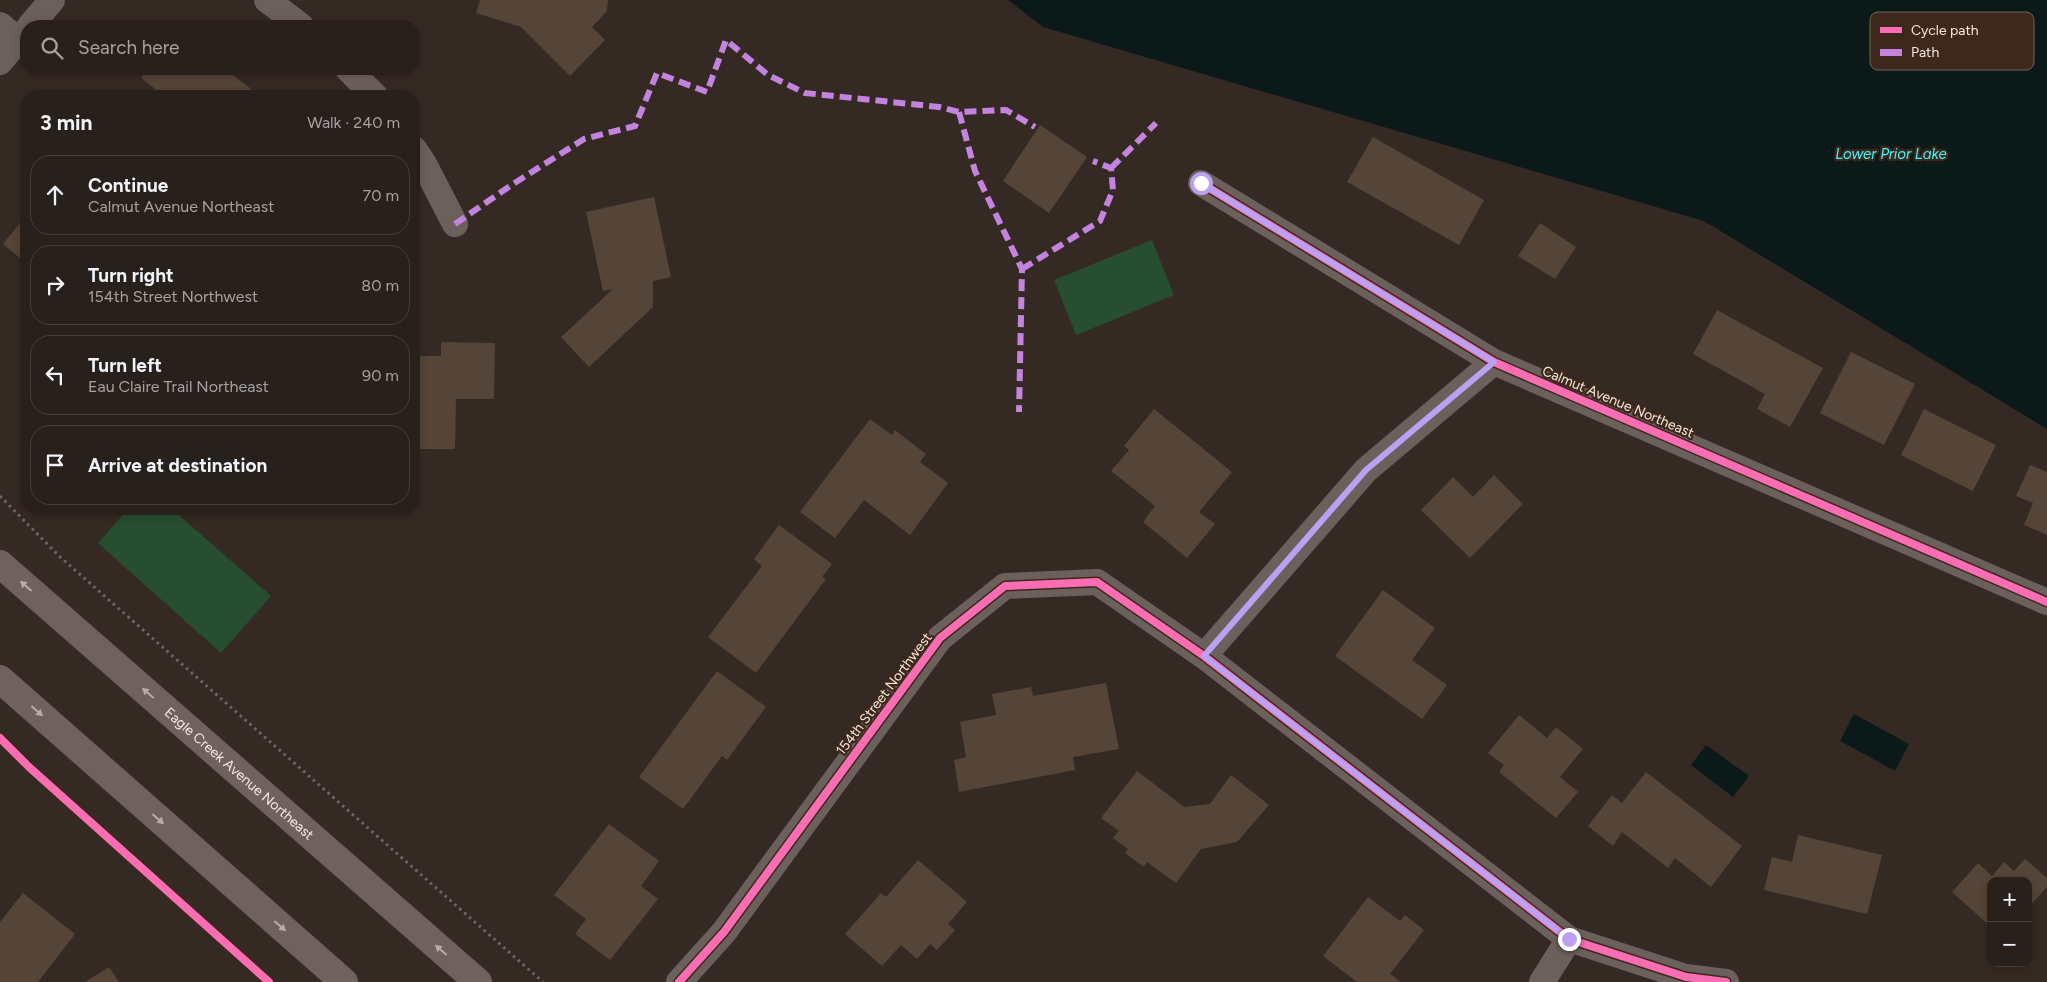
<!DOCTYPE html>
<meta charset="utf-8">
<style>
:root{--surface:#28201a;--page:#342d27;--text:#f1f3f6;--muted:#a5a3a2;--line:#443e39}
body{margin:0;font-family:Figtree,sans-serif;background:var(--page);color:var(--text)}
.controls{position:absolute;right:15px;bottom:15px;display:grid;overflow:hidden;border-radius:10px;box-shadow:0 2px 8px #0003}
.controls button{width:45px;height:45px;display:grid;place-items:center;padding:0;border:0;border-bottom:1px solid var(--line);background:var(--surface);color:var(--text);font:25px sans-serif}
.stop{position:absolute;width:15px;height:15px;margin:-11px;border:4px solid #bca0f2;border-radius:50%;background:#fff}
.stop.end{background:#bca0f2;border-color:#fff;box-shadow:0 1px 5px #0008}
.list{margin:0;padding:0;list-style:none}
h2{display:flex;justify-content:space-between;align-items:center;height:65px;margin:0;padding:0 20px;font-size:21px}
h2 small{font-size:16px;font-weight:400;color:var(--muted)}
.list li{display:grid;grid-template-columns:32px 1fr auto;gap:15px;align-items:center;box-sizing:border-box;height:80px;margin:0 10px 10px;padding:0 10px;border:1px solid var(--line);border-radius:20px}
.list b{display:block;font-size:19px;white-space:nowrap}
.list p{margin:0;font-size:16px;white-space:nowrap;color:var(--muted)}
.list em{font-size:16px;font-style:normal;color:var(--muted)}
.icon{flex:none;width:28px;height:28px;fill:none;stroke:currentColor;stroke-width:2;stroke-linecap:round;stroke-linejoin:round}
.map{position:relative;flex:none;width:2047px;height:982px;overflow:hidden}
.search{position:absolute;background:var(--surface);box-shadow:0 2px 8px #0003;left:20px;top:20px;width:400px;height:55px;display:flex;align-items:center;gap:12px;box-sizing:border-box;padding:0 18px;border-radius:20px;color:var(--muted);font-size:19px}
.panel{position:absolute;background:var(--surface);box-shadow:0 2px 8px #0003;left:20px;top:90px;width:400px;height:425px;border-radius:20px}
.map>svg:first-child{display:block}
.green{fill:#284e32}
.water{fill:#0b1919}
.building{fill:#554438}
.lines{fill:none;stroke-linecap:round;stroke-linejoin:round}
.path{stroke:#706663;stroke-width:3;stroke-dasharray:2.5 4;stroke-linecap:butt}
.street{stroke:#6c605d;stroke-width:26}
.secondary{stroke:#70615e;stroke-width:28}
.quiet{stroke:#c483df;stroke-width:6;stroke-dasharray:12 6;stroke-linecap:butt}
.cycleway-casing{stroke:#3d281b;stroke-width:11}
.cycleway{stroke:#f96db3;stroke-width:8}
.oneway{fill:#b9aba5}
.route{stroke:#bca0f2;stroke-width:6}
.labels{text-anchor:middle;dominant-baseline:central;stroke-width:4.5;stroke-linejoin:round;paint-order:stroke}
.street-label{font-size:14px;fill:#f5e7df;stroke:#3d281b}
.water-label{font-size:15px;font-style:italic;fill:#3df5fc;stroke:#3d281b}
.key{fill:#3d281b;stroke:#746156;stroke-width:1}
.key-label{font-size:14px;fill:#f5e7df}
</style>
<div class="map">
<svg width="2047" height="982" viewBox="0 0 2047 982">
<rect width="100%" height="100%" fill="#352a23"/>
<path class="green" d="M1152,240L1174,295L1076,335L1054,280Z
M128,509H172L271,596L221,653L98,543Z"/>
<path class="water" d="M1008,0H2047V429L1704,221L1043,27Z
M1854,714L1909,744L1895,771L1840,741Z
M1706,745L1749,776L1733,797L1691,765Z"/>
<path class="building" d="M480,0H608L607,11L592,27L605,40L570,76L521,27L476,13Z
M148,69H225L255,92L251,96H164L141,78Z
M1040,125L1087,157L1049,213L1003,181Z
M1373,137L1484,200L1459,245L1347,182Z
M654,197L671,277L653,281V307L589,367L561,337L613,289L603,291L586,212Z
M26,216V263L3,244Z
M1540,223L1576,247L1555,279L1518,256Z
M1717,310L1823,368L1790,427L1757,409L1765,394L1693,354Z
M441,342L495,343L494,399H456L455,449H414V356H441Z
M1851,352L1915,384L1884,445L1820,413Z
M1154,409L1232,472L1199,512L1215,524L1187,558L1143,522L1155,506L1111,471L1129,450L1124,446Z
M1924,409L1996,445L1973,491L1901,455Z
M870,419L892,435L895,430L926,454L920,462L948,483L910,535L864,500L835,538L800,512Z
M2030,465L2047,472V535L2024,525L2033,503L2016,496Z
M1494,475L1523,504L1470,558L1421,510L1453,477L1473,497Z
M779,525L832,564L822,577L826,579L756,673L708,637L762,566L754,559Z
M1383,590L1435,628L1412,660L1447,685L1422,719L1335,656Z
M717,671L766,707L727,760L722,756L683,809L639,777Z
M1106,683L1119,749L1073,757L1075,770L959,792L954,760L966,757L960,722L996,715L992,694L1031,687L1033,696Z
M1519,715L1547,738L1556,727L1583,749L1560,777L1578,792L1556,818L1499,772L1504,765L1488,753Z
M1137,771L1184,807L1210,804L1231,775L1269,805L1237,842L1201,849L1176,883L1147,862L1144,867L1125,853L1128,849L1113,838L1119,831L1101,818Z
M1646,772L1742,846L1711,887L1675,858L1668,868L1622,832L1613,846L1588,826L1612,795L1622,803Z
M609,824L659,861L641,886L658,899L610,960L575,934L586,919L554,895Z
M1798,835L1882,855L1867,914L1764,890L1772,857L1792,862Z
M2025,859L2047,878V887L2028,908V881H1991V927L1952,892L1978,863L1992,876L2004,862L2014,871Z
M918,860L967,902L948,924L955,930L937,950L930,944L917,959L901,945L882,966L845,934L881,893L886,897Z
M23,893L75,934L38,982H0V922Z
M1368,897L1400,921L1405,915L1424,930L1390,974L1401,982H1357L1323,956Z
M109,967L119,982H85Z"/>
<g class="lines">
<path class="path" d="M0,496L59,556L543,982"/>
<path class="street" d="M267,0L301,26
M0,25L18,40
M30,26L52,0
M0,62L26,31
M348,69L375,96
M414,149L424,164L455,224
M1201,183L1494,362L2047,602
M1204,656L1366,470L1494,362
M679,982L724,932L940,638L1005,586L1097,582L1204,656L1569,939L1686,977L1726,982
M1542,982L1569,939"/>
<g class="secondary">
<path id="s1" d="M0,564L478,982"/>
<path d="M0,679L344,982"/>
</g>
<path class="quiet" d="M959,112L975,171L1022,269L1019,412
M1111,168L1156,123
M455,224L513,184L584,139L635,126L657,73L707,92L726,40L768,75L805,93L939,107L959,112L1006,110L1035,127
M1022,269L1100,221L1113,190L1111,168L1093,161"/>
<defs>
<path id="cycleway" d="M1201,183L1494,362L2047,602
M0,738L29,767L269,982
M679,982L724,932L940,638L1005,586L1097,582L1204,656L1569,939L1686,977L1726,982"/>
</defs>
<use href="#cycleway" class="cycleway-casing"/>
<use href="#cycleway" class="cycleway"/>
</g>
<defs><path id="oneway-solid" d="M-6-.8H1V-3.2L6.5 0L1 3.2V.8H-6Z" transform="scale(1.25)"/></defs>
<g class="oneway">
<use href="#oneway-solid" transform="translate(26 586) rotate(-139)"/>
<use href="#oneway-solid" transform="translate(148 693) rotate(-139)"/>
<use href="#oneway-solid" transform="translate(37 711) rotate(41)"/>
<use href="#oneway-solid" transform="translate(158 819) rotate(41)"/>
<use href="#oneway-solid" transform="translate(280 926) rotate(41)"/>
<use href="#oneway-solid" transform="translate(441 950) rotate(-139)"/>
</g>
<g class="lines">
<path class="route" d="M1201,183L1494,362L1366,470L1204,656L1569,939"/>
</g>
<g class="labels">
<g class="street-label">
<text transform="translate(1618 402) rotate(23)">Calmut Avenue Northeast</text>
<text transform="translate(884 694) rotate(-53)">154th Street Northwest</text>
<text stroke="none"><textPath href="#s1" startOffset="318">Eagle Creek Avenue Northeast</textPath></text>
</g>
<g class="water-label">
<text x="1891" y="154">Lower Prior Lake</text>
</g>
</g>
<rect x="1870" y="12" width="164" height="58" rx="8" class="key"/>
<rect x="1880" y="27" width="22" height="6" fill="#f96db3"/>
<rect x="1880" y="49" width="22" height="7" fill="#c483df"/>
<g class="key-label">
<text x="1911" y="35">Cycle path</text>
<text x="1911" y="57">Path</text>
</g>
</svg>
<div class="controls">
<button>+</button>
<button>−</button>
</div>
<div class="stop" style="left:1201px;top:183px"></div>
<div class="stop end" style="left:1569px;top:939px"></div>
<div class="search"><svg class="icon" aria-label="search" viewBox="0 0 24 24"><circle cx="10" cy="10" r="6"/><path d="M15 15l6 6"/></svg>Search here</div>
<section class="panel">
<h2>3 min<small>Walk · 240 m</small></h2>
<ul class="list">
<li><svg class="icon" aria-label="ahead" viewBox="0 0 24 24"><path d="M12 20V5M6 11l6-6 6 6"/></svg><div><b>Continue</b><p>Calmut Avenue Northeast</p></div><em>70 m</em></li>
<li><svg class="icon" aria-label="right" viewBox="0 0 24 24"><path d="M7 20v-9h11M14 6l5 5-5 5"/></svg><div><b>Turn right</b><p>154th Street Northwest</p></div><em>80 m</em></li>
<li><svg class="icon" aria-label="left" viewBox="0 0 24 24"><path d="M17 20v-9H6M10 6l-5 5 5 5"/></svg><div><b>Turn left</b><p>Eau Claire Trail Northeast</p></div><em>90 m</em></li>
<li><svg class="icon" aria-label="arrive" viewBox="0 0 24 24"><path d="M6 21V4h12l-3 4 3 4H6"/></svg><div><b>Arrive at destination</b></div></li>
</ul>
</section>
</div>
